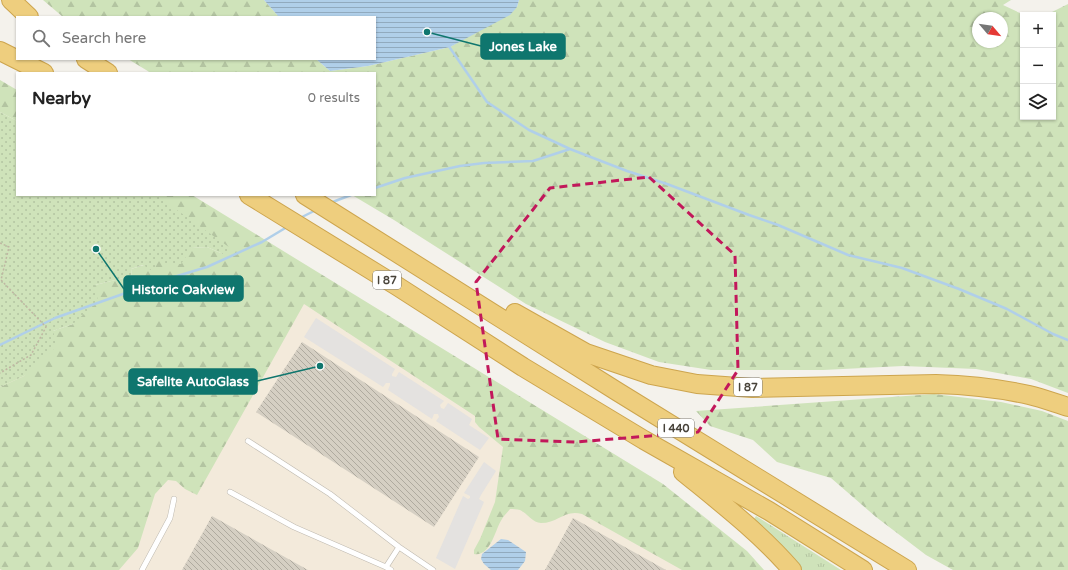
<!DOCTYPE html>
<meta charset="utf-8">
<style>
:root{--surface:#fff;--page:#f6f6f6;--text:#222;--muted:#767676;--line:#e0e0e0}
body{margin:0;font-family:"Varela Round",sans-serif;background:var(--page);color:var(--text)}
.controls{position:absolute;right:12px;top:12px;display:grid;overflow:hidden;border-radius:0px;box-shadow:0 1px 3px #0004}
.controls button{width:36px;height:36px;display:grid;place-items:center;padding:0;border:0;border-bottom:1px solid var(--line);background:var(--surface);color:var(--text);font:20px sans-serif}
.compass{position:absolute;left:972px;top:12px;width:36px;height:36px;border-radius:50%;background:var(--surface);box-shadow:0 1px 3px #0004;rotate:119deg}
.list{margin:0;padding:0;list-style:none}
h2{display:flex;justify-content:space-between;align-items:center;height:52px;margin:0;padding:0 16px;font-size:17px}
h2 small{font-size:13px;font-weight:400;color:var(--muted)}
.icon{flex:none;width:22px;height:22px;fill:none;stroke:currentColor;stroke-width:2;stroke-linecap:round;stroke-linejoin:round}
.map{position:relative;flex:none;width:1068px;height:570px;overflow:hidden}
.search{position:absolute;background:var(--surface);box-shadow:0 1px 3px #0004;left:16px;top:16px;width:360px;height:44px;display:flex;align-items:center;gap:10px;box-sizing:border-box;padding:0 14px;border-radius:0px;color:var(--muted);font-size:15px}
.panel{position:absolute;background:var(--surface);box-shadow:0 1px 3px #0004;left:16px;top:72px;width:360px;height:124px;border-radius:0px}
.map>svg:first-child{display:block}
.commercial{fill:#f3eadb}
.grass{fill:url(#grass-tufts)}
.forest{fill:url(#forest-firs);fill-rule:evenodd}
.park{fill:url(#park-dots)}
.parking{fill:#e4e2e0}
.water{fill:url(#water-rules)}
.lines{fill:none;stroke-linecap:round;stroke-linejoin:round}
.stream{stroke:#b0cfe9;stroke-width:2.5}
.building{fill:url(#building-back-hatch)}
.service-casing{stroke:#bfbab0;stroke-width:6}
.motorway-casing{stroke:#cda54e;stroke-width:20}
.path{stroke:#bfb6a2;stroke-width:1.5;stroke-dasharray:2 2;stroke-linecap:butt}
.service{stroke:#fff;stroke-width:5}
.motorway{stroke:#eece7e;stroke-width:18}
.marked{fill:none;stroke:#c2185b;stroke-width:3;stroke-dasharray:8 5;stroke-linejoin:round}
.labels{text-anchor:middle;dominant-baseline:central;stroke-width:4;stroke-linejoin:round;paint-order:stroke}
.shield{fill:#fff;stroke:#7f7b75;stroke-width:1}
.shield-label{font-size:11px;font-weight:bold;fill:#48433a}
.leader{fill:none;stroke:#0f766e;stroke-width:1.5}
.callout-dot{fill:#0f766e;stroke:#fff;stroke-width:1.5}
.callout{fill:#0f766e;stroke:#0f766e;stroke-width:1.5}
.callout-label{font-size:13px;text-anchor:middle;font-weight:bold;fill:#fff}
</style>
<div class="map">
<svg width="1068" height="570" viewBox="0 0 1068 570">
<defs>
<pattern id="grass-tufts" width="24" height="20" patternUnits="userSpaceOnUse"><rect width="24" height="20" fill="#cfe3ba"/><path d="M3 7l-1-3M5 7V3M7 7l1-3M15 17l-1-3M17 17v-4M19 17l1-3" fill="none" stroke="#b3c4a1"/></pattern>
<pattern id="forest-firs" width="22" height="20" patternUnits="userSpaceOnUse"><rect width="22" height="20" fill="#cfe3ba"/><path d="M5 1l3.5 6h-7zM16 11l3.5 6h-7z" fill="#b3c4a1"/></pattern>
<pattern id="park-dots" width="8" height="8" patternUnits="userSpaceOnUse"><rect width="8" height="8" fill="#cfe3ba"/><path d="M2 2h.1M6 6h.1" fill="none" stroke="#b3c4a1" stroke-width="1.8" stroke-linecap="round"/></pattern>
<pattern id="water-rules" width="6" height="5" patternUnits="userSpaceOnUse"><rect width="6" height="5" fill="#b0cfe9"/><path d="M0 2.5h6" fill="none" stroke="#91aabe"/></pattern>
<pattern id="building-back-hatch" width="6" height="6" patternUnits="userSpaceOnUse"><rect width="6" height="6" fill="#d5cfc3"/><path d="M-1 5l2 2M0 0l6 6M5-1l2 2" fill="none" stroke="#afaa9f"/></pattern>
</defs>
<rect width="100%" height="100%" fill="#f4f2ec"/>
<path class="commercial" d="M233,250L737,570H0V387Z"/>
<path class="grass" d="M756,516L841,570H801L775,539L754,519Z"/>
<path class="forest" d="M43,0H264L279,17H63Z
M519,0H1011L1003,5L1022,14L1046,15L1068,4V393L1031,379L976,369L903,366L823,370H711L659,362L605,342L526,304L394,220L352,195H375V73H151L128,59H316L330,71L368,66L450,47L517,7ZM1023,15H1053V117H1023ZM978,18H1002V42H978Z
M0,80L17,90V121L0,112Z
M156,195H192L663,484L747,551L764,570H682L582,514C565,509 558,523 541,523C533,523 527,513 520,510C517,509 513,509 510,509C508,512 504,515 502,519C495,529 491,557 474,554V550L480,539L495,502L503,447L479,427L475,422V416L304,304L197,495L185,489L176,481L168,480L155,494L138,548L119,570H2L0,569V387L24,376L53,331L73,324L95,285L132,276L131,269L144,265L158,255L192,248L207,247L223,254Z
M934,394L1001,402L1042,411L1068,421V570H953L926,555L876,517L831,478L777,462L753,440L710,426L696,411Z"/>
<path class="park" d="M0,112L17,121V195H156L233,250L223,254L207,247L192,248L181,264H162L158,256L154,272L143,265L131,269L132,276L95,285L98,301L73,324L53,331L57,346L24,376L0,387Z"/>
<path class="parking" d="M316,318L395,369L392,374V376L396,377L399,372L444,401L440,405L441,408L444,409L448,403L472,419L469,425L489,438L480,450L436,421L439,417L438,414H434L432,419L388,390L390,385V383H386L383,387L304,337Z
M484,462L496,471L481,495L479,499L484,502L455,569L436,558L463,496L468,499L470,498V496L464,493Z"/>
<path class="water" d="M264,0H519L517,7L510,15L450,47L368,66L330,71L316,59H375V17H279Z
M501,539L508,540L526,552L525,561L518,570H491L484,564L481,559L482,554Z"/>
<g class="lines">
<path class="stream" d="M448,45L487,102L529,130L570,149L627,171L667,184L749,215L778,225L848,255L902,268L959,289L1007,309L1053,334L1068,340
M375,188L405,178L460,166L484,163L533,161L570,149
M330,203L351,195
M300,218L316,210
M0,345L55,318L154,283L207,267L262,242L287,227"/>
</g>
<path class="building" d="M302,342L479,457L434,527L256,412Z
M212,516L308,570H182Z
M573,518L666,570H545Z"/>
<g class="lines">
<defs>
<path id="service" d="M248,441L330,494L399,547L433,570
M230,492L294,527L386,567
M142,570L170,518L174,499
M391,570L386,567L399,547"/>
<path id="motorway" d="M11,0L29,17
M0,51L44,73
M86,59L108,73
M249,195L397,286L523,367L644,440L769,511L863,570
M305,195L618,392L907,570
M515,313L586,353L651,375L697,384L752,388L936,384C968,385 998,388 1029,395C1042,398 1055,403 1068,407
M683,472C721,503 760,533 792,570"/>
</defs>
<use href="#service" class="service-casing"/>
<use href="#motorway" class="motorway-casing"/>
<path class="path" d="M0,243L9,247L1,280L46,327L31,355L0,373"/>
<use href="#service" class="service"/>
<use href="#motorway" class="motorway"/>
</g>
<path class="marked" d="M649,177L735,255L738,370L698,432L576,442L498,439L476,282L550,188Z"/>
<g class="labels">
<g class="shield">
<rect x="373" y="271" width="28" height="18" rx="3"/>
<rect x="734" y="378" width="28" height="18" rx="3"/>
<rect x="658" y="419" width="36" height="18" rx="3"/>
</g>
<g class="shield-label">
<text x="387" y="280">I 87</text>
<text x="748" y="387">I 87</text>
<text x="676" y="428">I 440</text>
</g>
</g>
<path class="leader" d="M427 32L481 46M96 249L124 289M320 366L257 381"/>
<g class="callout-dot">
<circle cx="427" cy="32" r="4"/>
<circle cx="96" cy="249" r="4"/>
<circle cx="320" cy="366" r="4"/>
</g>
<g class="callout">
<rect x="481" y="34" width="84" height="25" rx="4"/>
<rect x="124" y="276" width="119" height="25" rx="4"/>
<rect x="129" y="369" width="128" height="25" rx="4"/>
</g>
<g class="callout-label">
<text x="523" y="51">Jones Lake</text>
<text x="183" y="294">Historic Oakview</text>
<text x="193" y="386">Safelite AutoGlass</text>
</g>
</svg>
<div class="controls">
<button>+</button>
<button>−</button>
<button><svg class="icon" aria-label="layers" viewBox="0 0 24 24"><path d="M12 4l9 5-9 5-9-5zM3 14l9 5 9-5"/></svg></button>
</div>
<svg class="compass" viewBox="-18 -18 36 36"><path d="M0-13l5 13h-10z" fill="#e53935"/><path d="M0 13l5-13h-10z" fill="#767676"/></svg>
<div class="search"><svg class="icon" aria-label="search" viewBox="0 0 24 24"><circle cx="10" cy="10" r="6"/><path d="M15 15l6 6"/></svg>Search here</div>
<section class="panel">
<h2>Nearby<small>0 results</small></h2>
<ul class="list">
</ul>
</section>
</div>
